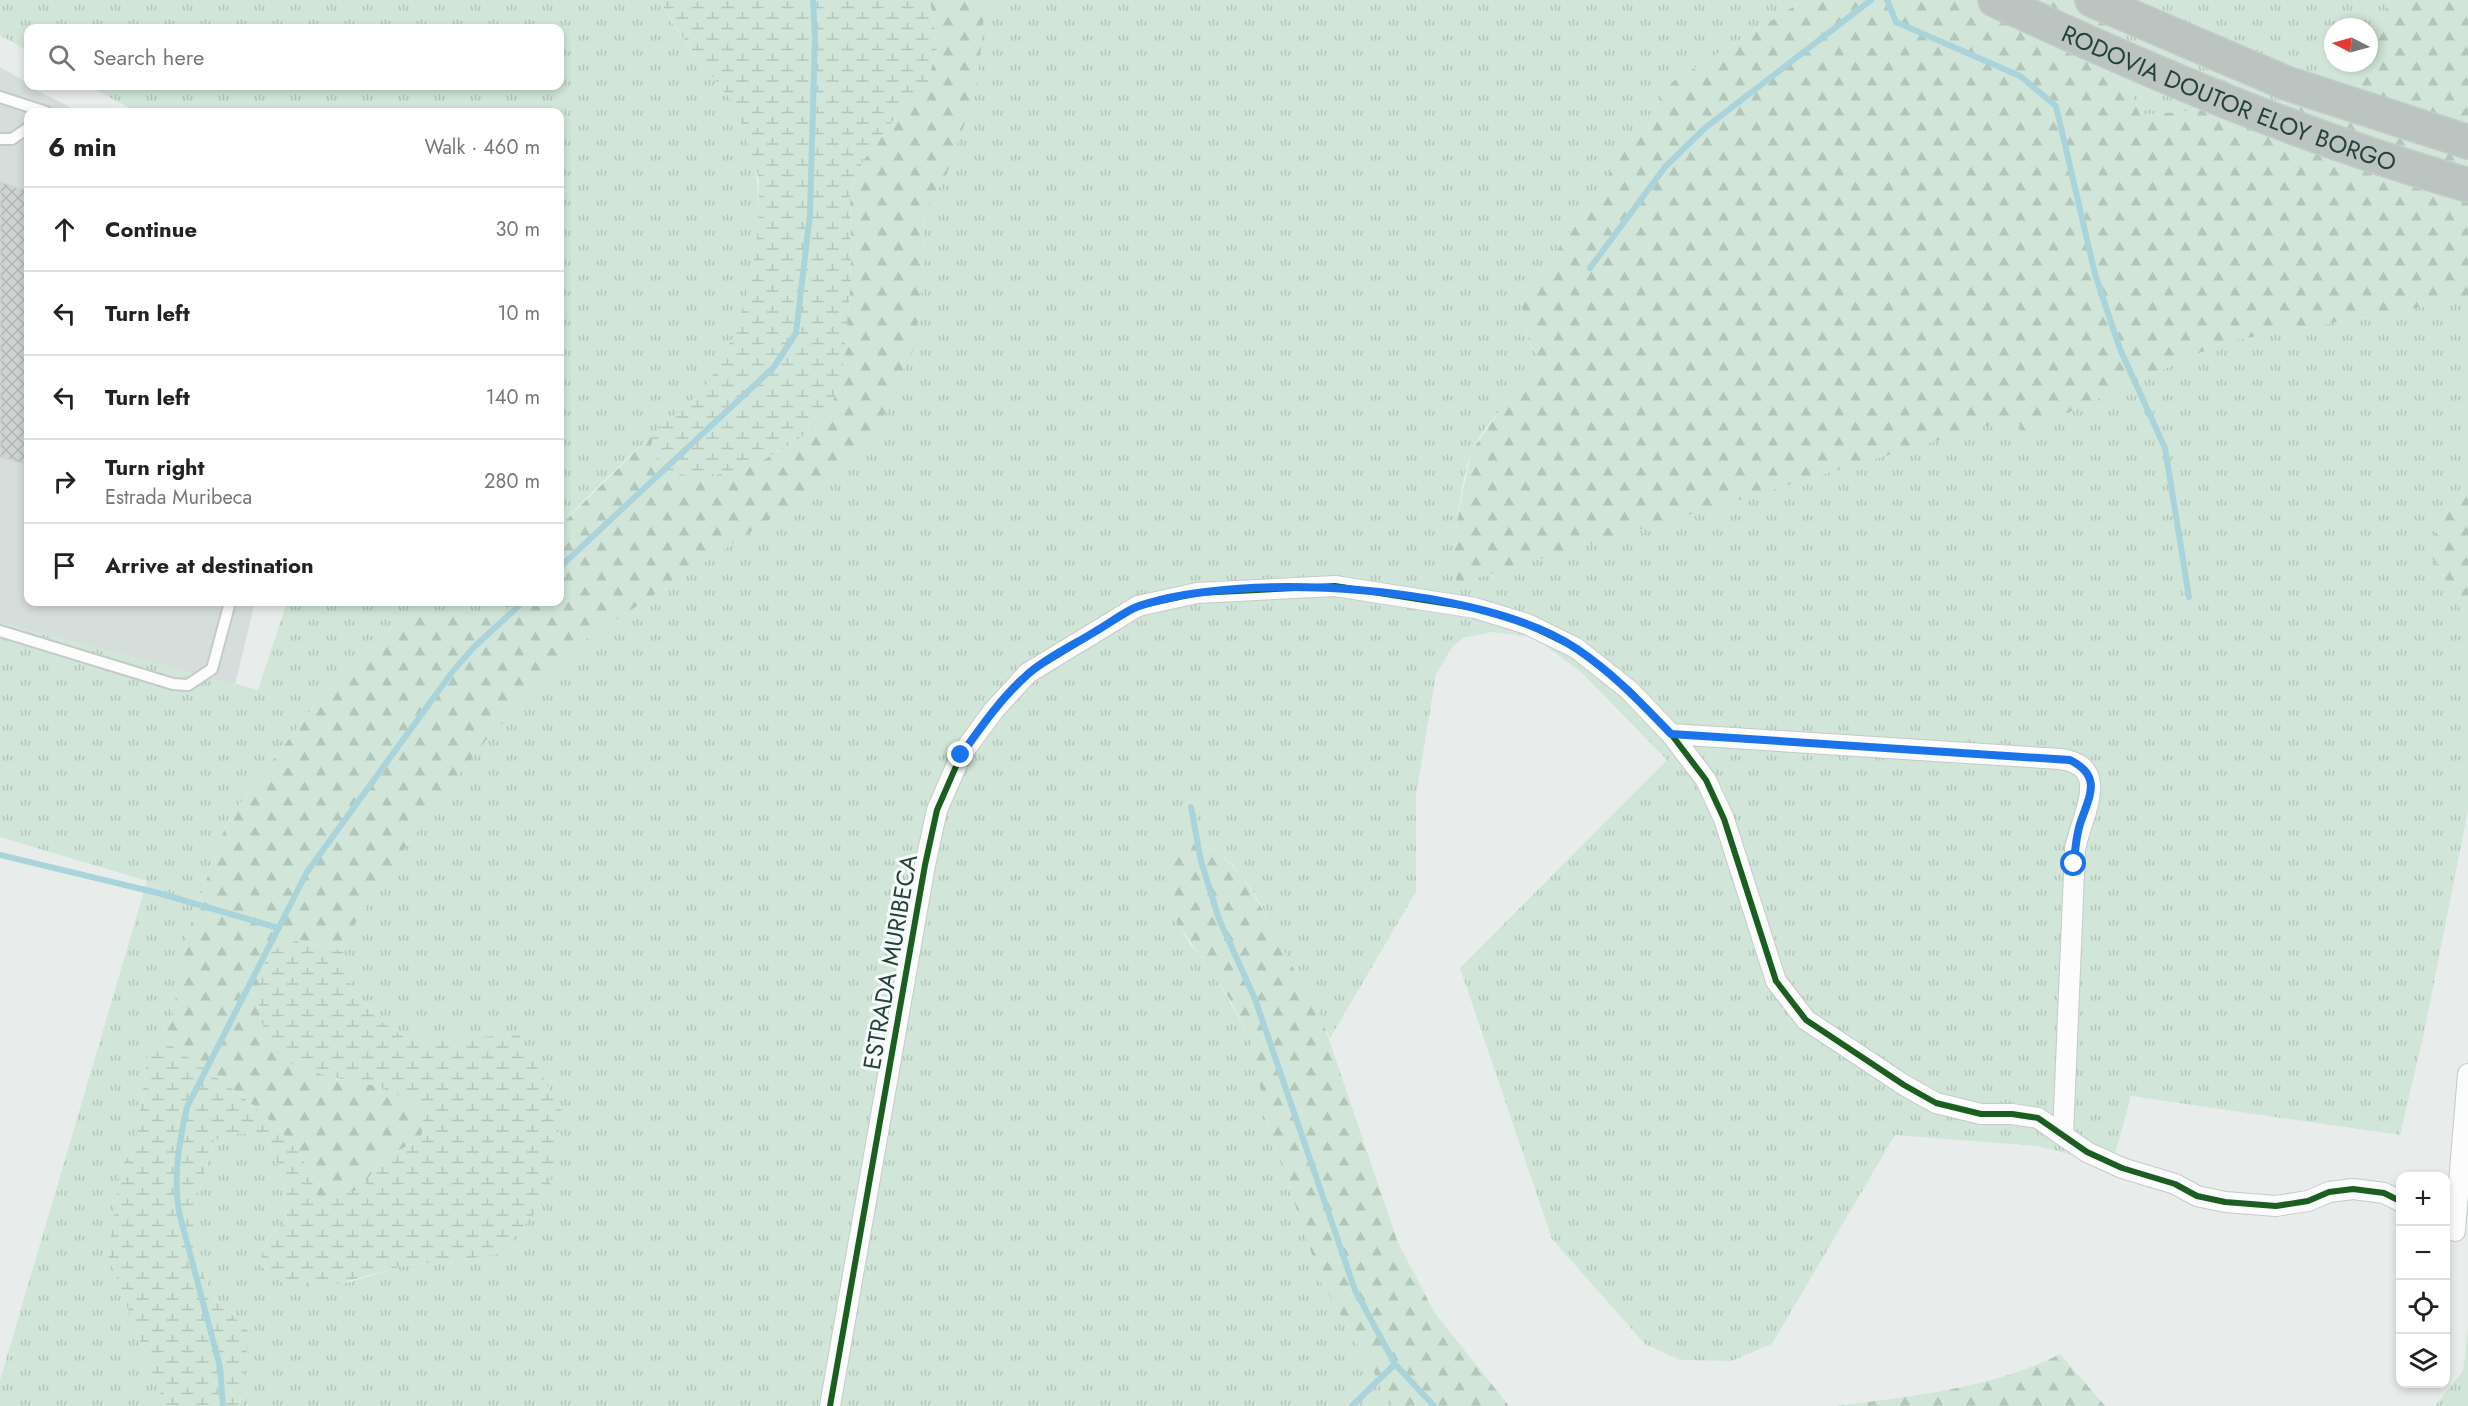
<!DOCTYPE html>
<meta charset="utf-8">
<style>
:root{--surface:#fff;--page:#f6f6f6;--text:#222;--muted:#767676;--line:#e0e0e0}
body{margin:0;font-family:Jost,sans-serif;background:var(--page);color:var(--text)}
.controls{position:absolute;right:18px;bottom:18px;display:grid;overflow:hidden;border-radius:12px;box-shadow:0 3px 9px #0003}
.controls button{width:54px;height:54px;display:grid;place-items:center;padding:0;border:0;border-bottom:2px solid var(--line);background:var(--surface);color:var(--text);font:30px sans-serif}
.compass{position:absolute;left:2324px;top:18px;width:54px;height:54px;border-radius:50%;background:var(--surface);box-shadow:0 3px 9px #0003;rotate:276deg}
.stop{position:absolute;width:18px;height:18px;margin:-14px;border:4px solid #1a73e8;border-radius:50%;background:#fff}
.stop.end{background:#1a73e8;border-color:#fff;box-shadow:0 2px 6px #0008}
.list{margin:0;padding:0;list-style:none}
h2{display:flex;justify-content:space-between;align-items:center;height:78px;margin:0;padding:0 24px;font-size:26px}
h2 small{font-size:20px;font-weight:400;color:var(--muted)}
.list li{display:grid;grid-template-columns:39px 1fr auto;gap:18px;align-items:center;box-sizing:border-box;height:84px;padding:0 24px;border-top:2px solid var(--line)}
.list b{display:block;font-size:22px;white-space:nowrap}
.list p{margin:0;font-size:20px;white-space:nowrap;color:var(--muted)}
.list em{font-size:20px;font-style:normal;color:var(--muted)}
.icon{flex:none;width:33px;height:33px;fill:none;stroke:currentColor;stroke-width:2;stroke-linecap:round;stroke-linejoin:round}
.map{position:relative;flex:none;width:2468px;height:1406px;overflow:hidden}
.search{position:absolute;background:var(--surface);box-shadow:0 3px 9px #0003;left:24px;top:24px;width:540px;height:66px;display:flex;align-items:center;gap:15px;box-sizing:border-box;padding:0 21px;border-radius:12px;color:var(--muted);font-size:22px}
.panel{position:absolute;background:var(--surface);box-shadow:0 3px 9px #0003;left:24px;top:108px;width:540px;height:498px;border-radius:12px}
.map>svg:first-child{display:block}
.built{fill:#d6dedb}
.grass{fill:url(#grass-tufts)}
.forest{fill:url(#forest-firs)}
.wetland{fill:url(#wetland-marsh)}
.lines{fill:none;stroke-linecap:round;stroke-linejoin:round}
.stream{stroke:#a9d4db;stroke-width:6}
.building{fill:url(#building-cross-hatch);stroke:#d1d6d4;stroke-width:1.5}
.service-casing{stroke:#c5cac8;stroke-width:14}
.minor-casing{stroke:#c5cac8;stroke-width:22}
.motorway-casing{stroke:#c3ccc9;stroke-width:36}
.service{stroke:#fcfcfc;stroke-width:10}
.minor{stroke:#fcfcfc;stroke-width:20}
.motorway{stroke:#bcc4c2;stroke-width:33}
.cycleway-casing{stroke:#f7fbf9;stroke-width:10}
.cycleway{stroke:#1b5e20;stroke-width:6}
.route{stroke:#1a73e8;stroke-width:8}
.labels{text-anchor:middle;dominant-baseline:central;stroke-width:6;stroke-linejoin:round;paint-order:stroke}
.street-label{font-size:24px;fill:#24423a;stroke:#f7fbf9}
</style>
<div class="map">
<svg width="2468" height="1406" viewBox="0 0 2468 1406">
<defs>
<pattern id="grass-tufts" width="24" height="20" patternUnits="userSpaceOnUse" patternTransform="scale(1.5)"><rect width="24" height="20" fill="#d1e6d8"/><path d="M3 7l-1-3M5 7V3M7 7l1-3M15 17l-1-3M17 17v-4M19 17l1-3" fill="none" stroke="#b3c6ba"/></pattern>
<pattern id="forest-firs" width="22" height="20" patternUnits="userSpaceOnUse" patternTransform="scale(1.5)"><rect width="22" height="20" fill="#d1e6d8"/><path d="M5 1l3.5 6h-7zM16 11l3.5 6h-7z" fill="#b3c6ba"/></pattern>
<pattern id="wetland-marsh" width="20" height="14" patternUnits="userSpaceOnUse" patternTransform="scale(1.5)"><rect width="20" height="14" fill="#d1e6d8"/><path d="M1 5h8M5 5V1M11 12h8M15 12V8" fill="none" stroke="#b3c6ba"/></pattern>
<pattern id="building-cross-hatch" width="8" height="8" patternUnits="userSpaceOnUse" patternTransform="scale(1.5)"><rect width="8" height="8" fill="#cfd4d2"/><path d="M0 0l8 8M0 8l8-8" fill="none" stroke="#b2b7b5"/></pattern>
</defs>
<rect width="100%" height="100%" fill="#e8edeb"/>
<path class="built" d="M0,67L28,83V86L80,112H28V602H255L227,718L0,656Z"/>
<path class="grass" d="M0,0H659C667,13 674,26 683,39C700,62 722,82 736,107C778,184 758,325 702,392C688,409 670,420 654,434C621,463 589,494 560,526V112H136L89,86H560V28H28V51L0,35Z
M981,0H1804L1672,82L1521,303L1530,344L1543,364C1518,391 1489,417 1472,451C1462,472 1456,531 1453,556L2017,416L2024,432L2224,342L2468,299V488L2447,510L2428,550L2461,609L2468,617V810L2424,1033L2400,1135L2131,1096L2111,1168L2106,1164L2037,1146L1895,1135L1772,1344L1731,1361L1680,1360L1645,1344L1552,1239L1460,968L1667,760L1581,672L1534,637L1491,632L1463,638L1453,646L1436,674L1416,795V892L1330,1038C1320,1013 1306,992 1293,969C1272,929 1256,882 1219,853C1213,848 1201,846 1193,844L1169,895L1178,924L1189,943L1211,969L1250,1038L1268,1126L1321,1281L1393,1406H241L249,1332L210,1293L194,1247L195,1207L213,1142C234,1129 248,1132 270,1142L284,1181L287,1220C272,1230 260,1247 261,1266L289,1287L350,1282L406,1265L458,1261L500,1253L519,1035L408,1040L378,1019L352,989L343,951L356,922L427,816L486,740L582,642L833,478L873,440L921,297L925,211L946,176L985,5Z
M2098,0H2391L2369,38V27H2333V63H2355L2334,100L2140,115Z
M287,602H516L514,606L489,618L470,613L393,627L318,701L228,819L184,943L173,1015L148,1054L135,1148L121,1167L108,1256L165,1406H0V1380L147,881L0,837V622L258,690Z
M2468,1328V1406H2435L2463,1371Z"/>
<path class="forest" d="M930,0H981L985,5L977,89L946,176L925,211L921,297L915,346L873,440L833,478L582,642L486,740L427,816L356,922L343,951L300,940L335,1079C357,1081 416,1089 423,1116C425,1122 422,1133 421,1139C392,1154 379,1157 364,1188L320,1203C313,1187 308,1165 298,1152C262,1104 207,1071 159,1037L173,1015L184,943L228,819L318,701L393,627L433,612L470,613L489,618L514,606L516,602H560V526L654,433L650,450L703,479L758,463L797,440L815,425L831,405L842,378L847,325L851,280L850,190L863,161L898,114L927,85L937,47Z
M1804,0H2098L2140,115L2333,100L2355,63H2369V38L2391,0H2468V299L2224,342L2023,433L2016,417L1457,584L1453,556L1457,522L1471,452L1502,407L1543,364L1530,344L1521,303L1672,82Z
M2468,488V617L2461,609L2428,550L2447,510Z
M1193,844L1217,851L1243,877L1270,922L1294,970L1321,1016L1397,1240L1434,1312L1509,1406H1393L1321,1281L1268,1126L1250,1038L1229,998L1178,924L1169,895L1167,878L1175,846Z
M2060,1354L2105,1406H1837C1912,1396 1992,1389 2060,1354Z"/>
<path class="wetland" d="M659,0H930L937,47L927,85L898,114L863,161L850,190L851,280L847,325L842,378L831,405L815,425L797,440L758,463L703,479L667,472L650,450L654,433L702,391L722,361L736,329L750,285L758,231L759,179L736,107L683,38Z
M299,940L343,951L352,989L378,1019L408,1040L519,1035L562,1111L548,1198L500,1253L458,1261L406,1265L326,1287H289L261,1266C260,1247 273,1231 287,1220L284,1181L270,1142C248,1132 234,1129 213,1142L195,1207L194,1247L210,1293L249,1332L241,1406H165L108,1256L121,1167L135,1147L148,1054L159,1037C207,1071 261,1104 298,1152C308,1165 313,1187 320,1202L363,1188C379,1156 392,1155 421,1139C422,1133 424,1123 423,1116C421,1109 413,1104 407,1100C365,1072 303,1087 270,1044C265,1038 264,1029 262,1022C255,999 259,973 270,951Z"/>
<g class="lines">
<path class="stream" d="M1887,0L1896,22L2020,76L2056,106L2095,274L2120,349L2165,448L2189,597
M1590,268L1665,167L1705,128L1871,0
M560,567L774,367L796,333L810,214L815,36L813,0
M1191,807L1201,861L1219,919L1255,999L1355,1290L1395,1364L1434,1406
M0,855L158,893L279,928
M223,1406L220,1367L179,1212C173,1176 179,1143 187,1107L307,872L453,671L474,647L523,602
M1352,1406L1395,1364"/>
</g>
<path class="building" d="M0,182L28,191V465L0,457Z"/>
<g class="lines">
<defs>
<path id="service" d="M0,97L46,112
M0,139H12L28,128
M0,631L173,684L188,685L212,669L230,602"/>
<path id="minor" d="M1671,734L2060,759C2114,766 2080,818 2075,850L2063,1135
M2455,1231L2468,1074
M830,1406L925,865L937,810L961,755L994,710L1028,673L1138,606L1197,593L1335,586L1475,608L1527,624L1576,648L1629,690L1671,734L1706,780L1724,819L1776,981L1806,1020L1904,1085L1936,1103L1981,1114H2012L2038,1118L2087,1152L2122,1168L2175,1184L2197,1196L2225,1202L2276,1206L2308,1201L2329,1192L2353,1189L2384,1193L2400,1201"/>
<g id="motorway">
<path id="s1" d="M1995,0C2150,72 2303,138 2468,185"/>
<path d="M2092,0L2286,83L2468,142"/>
</g>
</defs>
<use href="#service" class="service-casing"/>
<use href="#minor" class="minor-casing"/>
<use href="#motorway" class="motorway-casing"/>
<use href="#service" class="service"/>
<use href="#minor" class="minor"/>
<use href="#motorway" class="motorway"/>
<defs>
<path id="cycleway" d="M830,1406L925,865L937,810L961,755L994,710L1028,673L1138,606L1197,593L1335,586L1475,608L1527,624L1576,648L1629,690L1671,734L1706,780L1724,819L1776,981L1806,1020L1904,1085L1936,1103L1981,1114H2012L2038,1118L2087,1152L2122,1168L2175,1184L2197,1196L2225,1202L2276,1206L2308,1201L2329,1192L2353,1189L2384,1193L2400,1201"/>
</defs>
<use href="#cycleway" class="cycleway-casing"/>
<use href="#cycleway" class="cycleway"/>
</g>
<g class="lines">
<path class="route" d="M961,755C981,727 1001,698 1027,675C1047,657 1074,645 1096,631C1110,623 1125,611 1139,606C1245,570 1484,586 1577,649C1613,673 1642,704 1671,734L2070,760C2102,776 2090,795 2081,821C2076,835 2075,849 2074,864"/>
</g>
<g class="labels">
<g class="street-label">
<text stroke="none"><textPath href="#s1" startOffset="254">RODOVIA DOUTOR ELOY BORGO</textPath></text>
<text transform="translate(890 962) rotate(-80)">ESTRADA MURIBECA</text>
</g>
</g>
</svg>
<div class="controls">
<button>+</button>
<button>−</button>
<button><svg class="icon" aria-label="locate" viewBox="0 0 24 24"><circle cx="12" cy="12" r="6"/><path d="M12 2v4M12 18v4M2 12h4M18 12h4"/></svg></button>
<button><svg class="icon" aria-label="layers" viewBox="0 0 24 24"><path d="M12 4l9 5-9 5-9-5zM3 14l9 5 9-5"/></svg></button>
</div>
<svg class="compass" viewBox="-18 -18 36 36"><path d="M0-13l5 13h-10z" fill="#e53935"/><path d="M0 13l5-13h-10z" fill="#767676"/></svg>
<div class="stop" style="left:2074px;top:864px"></div>
<div class="stop end" style="left:961px;top:755px"></div>
<div class="search"><svg class="icon" aria-label="search" viewBox="0 0 24 24"><circle cx="10" cy="10" r="6"/><path d="M15 15l6 6"/></svg>Search here</div>
<section class="panel">
<h2>6 min<small>Walk · 460 m</small></h2>
<ul class="list">
<li><svg class="icon" aria-label="ahead" viewBox="0 0 24 24"><path d="M12 20V5M6 11l6-6 6 6"/></svg><div><b>Continue</b></div><em>30 m</em></li>
<li><svg class="icon" aria-label="left" viewBox="0 0 24 24"><path d="M17 20v-9H6M10 6l-5 5 5 5"/></svg><div><b>Turn left</b></div><em>10 m</em></li>
<li><svg class="icon" aria-label="left" viewBox="0 0 24 24"><path d="M17 20v-9H6M10 6l-5 5 5 5"/></svg><div><b>Turn left</b></div><em>140 m</em></li>
<li><svg class="icon" aria-label="right" viewBox="0 0 24 24"><path d="M7 20v-9h11M14 6l5 5-5 5"/></svg><div><b>Turn right</b><p>Estrada Muribeca</p></div><em>280 m</em></li>
<li><svg class="icon" aria-label="arrive" viewBox="0 0 24 24"><path d="M6 21V4h12l-3 4 3 4H6"/></svg><div><b>Arrive at destination</b></div></li>
</ul>
</section>
</div>
